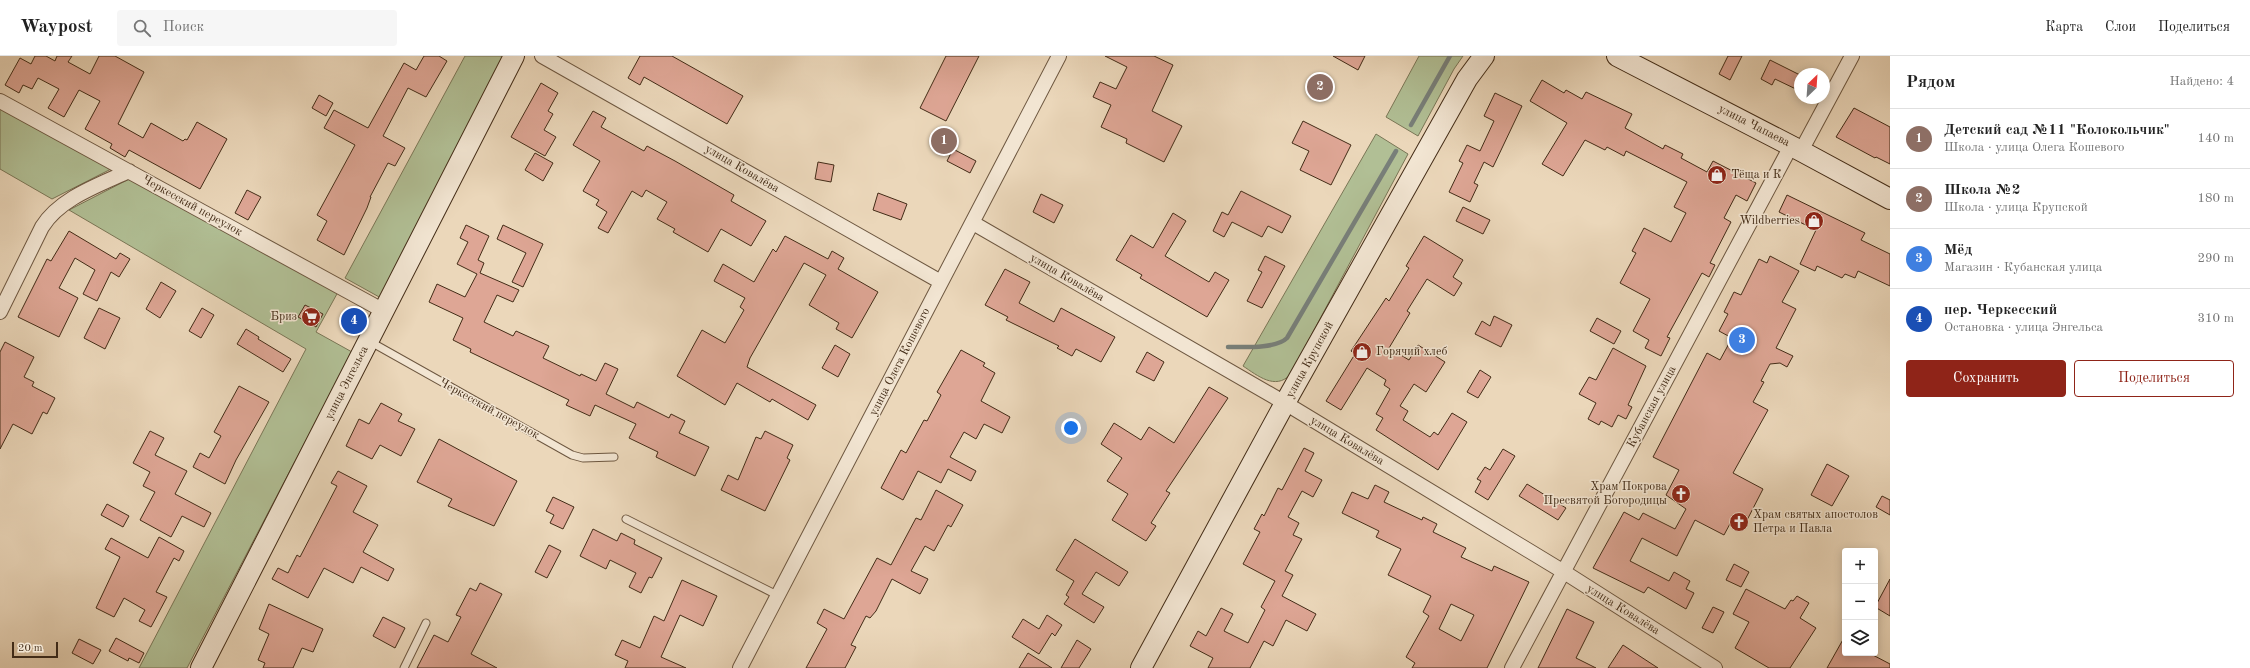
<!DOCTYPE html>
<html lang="ru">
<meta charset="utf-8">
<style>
:root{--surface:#fff;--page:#f6f6f6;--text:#222;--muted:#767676;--line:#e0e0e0;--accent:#8f2418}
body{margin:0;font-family:"Old Standard TT",serif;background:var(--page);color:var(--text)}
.controls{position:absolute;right:12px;bottom:12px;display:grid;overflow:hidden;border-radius:4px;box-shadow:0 2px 10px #0003}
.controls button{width:36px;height:36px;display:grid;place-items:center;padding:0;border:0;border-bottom:1px solid var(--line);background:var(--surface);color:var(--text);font:20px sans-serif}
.compass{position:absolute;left:1794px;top:12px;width:36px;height:36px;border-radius:50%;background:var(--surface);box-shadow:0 2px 10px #0003;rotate:25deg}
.scale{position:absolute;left:12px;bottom:10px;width:46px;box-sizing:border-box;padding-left:4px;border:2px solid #432c17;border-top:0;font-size:11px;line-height:14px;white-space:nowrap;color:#432c17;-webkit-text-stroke:3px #f2e5d2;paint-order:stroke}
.you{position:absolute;left:1071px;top:372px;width:14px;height:14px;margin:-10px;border:3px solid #fff;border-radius:50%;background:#1a73e8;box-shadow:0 0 0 6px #1a73e833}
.badge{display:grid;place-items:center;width:26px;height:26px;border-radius:50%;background:var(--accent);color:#fff;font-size:13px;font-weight:700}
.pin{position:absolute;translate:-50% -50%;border:2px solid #fff;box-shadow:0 1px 4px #0006}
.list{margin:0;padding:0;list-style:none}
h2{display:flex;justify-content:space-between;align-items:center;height:52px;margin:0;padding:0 16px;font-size:17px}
h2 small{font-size:13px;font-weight:400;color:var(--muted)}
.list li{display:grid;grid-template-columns:26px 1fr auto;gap:12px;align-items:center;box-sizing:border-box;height:60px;padding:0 16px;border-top:1px solid var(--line)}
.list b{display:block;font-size:15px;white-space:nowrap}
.list p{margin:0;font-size:13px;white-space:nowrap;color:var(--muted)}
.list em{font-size:13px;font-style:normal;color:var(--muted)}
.actions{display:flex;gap:8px;padding:12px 16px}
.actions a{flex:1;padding:9px 0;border:1px solid var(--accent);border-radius:4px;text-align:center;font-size:14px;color:var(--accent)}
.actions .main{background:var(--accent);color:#fff}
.icon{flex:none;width:22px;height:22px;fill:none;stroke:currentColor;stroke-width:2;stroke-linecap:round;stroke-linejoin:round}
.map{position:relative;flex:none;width:1890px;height:612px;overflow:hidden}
header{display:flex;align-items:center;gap:24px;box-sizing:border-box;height:56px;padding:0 20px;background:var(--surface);border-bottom:1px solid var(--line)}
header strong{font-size:19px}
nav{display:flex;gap:22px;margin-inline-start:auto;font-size:14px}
.search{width:280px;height:36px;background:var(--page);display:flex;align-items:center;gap:10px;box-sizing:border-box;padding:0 14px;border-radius:4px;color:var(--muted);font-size:15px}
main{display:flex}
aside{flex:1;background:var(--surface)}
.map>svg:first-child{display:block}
.green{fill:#b1bf95;stroke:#7a7656}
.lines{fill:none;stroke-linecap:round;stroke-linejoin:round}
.stream{stroke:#787f79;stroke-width:4.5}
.building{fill:#dea695;stroke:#432c17;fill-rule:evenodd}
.lane-casing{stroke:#6d5740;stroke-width:9}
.street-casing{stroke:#6d5740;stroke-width:16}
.secondary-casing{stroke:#432c17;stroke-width:22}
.lane{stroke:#f2e5d2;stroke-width:7}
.street{stroke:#f2e5d2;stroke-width:14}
.secondary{stroke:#f2e5d2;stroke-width:20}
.labels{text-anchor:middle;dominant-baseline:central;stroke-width:3;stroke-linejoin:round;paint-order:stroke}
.street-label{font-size:12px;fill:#432c17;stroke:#f2e5d2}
.poi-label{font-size:12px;fill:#432c17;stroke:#f2e5d2;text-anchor:start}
</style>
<header>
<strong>Waypost</strong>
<div class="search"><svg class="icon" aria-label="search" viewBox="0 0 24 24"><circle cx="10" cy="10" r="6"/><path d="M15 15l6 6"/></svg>Поиск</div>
<nav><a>Карта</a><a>Слои</a><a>Поделиться</a></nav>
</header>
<main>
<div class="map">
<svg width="1890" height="612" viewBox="0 0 1890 612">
<rect width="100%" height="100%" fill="#ebd7ba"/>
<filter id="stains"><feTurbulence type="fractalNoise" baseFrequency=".005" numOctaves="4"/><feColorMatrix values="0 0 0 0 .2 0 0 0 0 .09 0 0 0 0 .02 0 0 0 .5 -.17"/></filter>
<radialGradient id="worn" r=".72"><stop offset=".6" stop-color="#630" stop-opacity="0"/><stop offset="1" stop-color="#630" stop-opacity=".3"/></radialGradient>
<path class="green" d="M465,0H505L381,242L345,222Z
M1419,0H1463L1454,13L1418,80L1386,61Z
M0,52L111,113L52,143L0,113Z
M1376,78L1408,98L1290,319C1275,334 1258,320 1243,310Z
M129,123L338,236L316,276L352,296L187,612H139L306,293L69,154Z"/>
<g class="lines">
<path class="stream" d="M1411,69L1450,0
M1228,291C1243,291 1276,293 1287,282L1396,95"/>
</g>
<path class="building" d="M35,0H46L55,5L57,0H72L68,6L90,18L99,0H115L144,16L118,68L143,82L151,67L183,85L185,83L187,84L197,66L227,83L200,133L129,94L125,101L110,92L112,88L85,73L100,45L79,34L64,61L48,52L59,33L38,22L32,33L23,29L19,37L5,29L20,2L31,8Z
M424,0H439L447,5L426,41L408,32L383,80L405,92L395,110L388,107L370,141H371L367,152L344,199L317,184L327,165L317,159L355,89L324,72L334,54L368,72L404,7L416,14Z
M640,0H672L743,40L727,68L644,21L640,29L628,22Z
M946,0H979L946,65L920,52Z
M1105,0H1154L1173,9L1152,55L1182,70L1164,106L1126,87L1127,83L1101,71L1111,49L1093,41L1100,26L1116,33L1127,11Z
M1333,0H1365L1358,14Z
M1728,0H1742L1730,24L1719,18Z
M1770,4L1800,19V35L1775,23L1772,29L1761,23Z
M1542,24L1564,37L1566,34L1582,43L1586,36L1632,58L1625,72L1663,93L1665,89L1683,98L1681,102L1707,116L1713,105L1756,127L1747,145L1736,139L1724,162L1731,166L1710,207L1715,209L1709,221L1702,217L1667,281L1670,282L1661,300L1645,292L1649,284L1633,275L1650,243L1620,227L1636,197L1632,195L1644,172L1671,186L1686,157L1674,151L1687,126L1626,95L1624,100L1607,91L1605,94L1585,84L1563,120L1542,108L1567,67L1530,45Z
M541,27L558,37L548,55L553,58L544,74L556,81L545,100L511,81Z
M1495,37L1522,50L1493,111L1484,106L1474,127L1478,129L1470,146L1449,136L1463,107L1459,105L1467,89L1480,95L1494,65L1484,60Z
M319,39L333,47L326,60L312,52Z
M1854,52L1890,71V108L1876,101L1875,102L1836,81Z
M593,55L606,62L601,71L644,95L647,90L675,105L734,139L731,145L766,165L751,190L721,173L708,196L673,176L675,173L657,163L667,146L646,134L642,141L632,135L608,177L598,172L607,156L596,149L599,144L583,135L600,105L573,89Z
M1303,65L1351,89L1331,129L1300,114L1309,95L1292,87Z
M953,93L976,105L970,117L947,105Z
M535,97L553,107L543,125L525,114Z
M818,106L834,109L831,126L815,123Z
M247,134L261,141L248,164L235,157Z
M1241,135L1291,160L1282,177L1268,170L1262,181L1232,166L1224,181L1213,175L1222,156L1228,159Z
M878,137L907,148L901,164L873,154Z
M1041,138L1063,149L1054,167L1033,156Z
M1787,139L1865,177L1861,184L1890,198V230L1858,215L1855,222L1845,218L1842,222L1817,210L1815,215L1800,208L1816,174L1779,156Z
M1463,151L1490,164L1483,178L1456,165Z
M1173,157L1186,165L1165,200L1209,226L1215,216L1229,224L1207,261L1140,222L1142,219L1116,204L1131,179L1153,192Z
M466,169L489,180L478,204L484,207L480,217L519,234L513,246L497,239L484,266L513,280L516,275L549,290L543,302L580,320L581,318L596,325L605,307L618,313L606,338L634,352L637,346L669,362L671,358L685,365L679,377L709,391L695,420L656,401L658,396L629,382L636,368L595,349L590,360L566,349L569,344L470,296L471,293L453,284L463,262L429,246L437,228L465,241L477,218L457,208L468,186L460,182Z
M503,169L543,188L523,231L512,226L526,197L497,183Z
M69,175L116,203L120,197L130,203L119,221L111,216L97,245L83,238L95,214L75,202L59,232L78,242L59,281L18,261L47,203L51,205Z
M785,180L828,203L832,195L844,202L838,213L878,236L852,282L836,273L839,267L809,249L826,219L804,207L750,302L747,311L816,349L808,364L772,343L770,346L737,327L725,349L677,320L702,274L725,287L744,254L740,251L745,242L714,225L723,208L754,226L773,193L776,196Z
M1424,180L1463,204L1453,221L1462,227L1454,240L1427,223L1407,255L1410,257L1389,292L1409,304L1418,289L1445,306L1426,336L1414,328L1400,350L1408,355L1403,364L1430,381L1434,376L1438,379L1452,357L1467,366L1438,414L1376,374L1383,362L1376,358L1390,333L1384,329L1386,324L1367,312L1341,354L1326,345L1355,298L1351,295L1386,242L1389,245L1409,212L1406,210Z
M1265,200L1285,210L1262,252L1247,245L1262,216L1258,214Z
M1770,200L1799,215L1782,246L1796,253L1776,292L1793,300L1787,311L1780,307L1770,308L1761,325L1764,326L1753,346L1768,354L1733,417L1763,433L1744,470L1732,464L1724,479L1695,464L1677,500L1642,482L1630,505L1669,525L1674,516L1690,525L1686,533L1694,537L1686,553L1648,531L1644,537L1593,512L1624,456L1639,464L1643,457L1675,473L1686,453L1666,439L1679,414L1653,401L1707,297L1720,304L1732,282L1719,275L1728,258L1724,256L1734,236L1741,239L1759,203L1767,207Z
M1005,213L1030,226L1019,247L1054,266L1061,252L1115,281L1101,306L1076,293L1072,300L1057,292L1059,290L1006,264L1008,261L985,249Z
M161,226L176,235L160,262L146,253Z
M305,249L323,258L316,271L298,261Z
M99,252L120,262L105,293L84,282Z
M202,252L214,259L201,282L189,275Z
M1494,260L1512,269L1501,291L1475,278L1482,265L1490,270Z
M1597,262L1621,275L1614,288L1590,275Z
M246,273L259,281L258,283L291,303L283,316L237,288Z
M5,286L34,301L24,321L34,326L32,330L55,342L47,358L43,356L32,378L13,368L0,393V296Z
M835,289L850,298L838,321L822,312Z
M1613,292L1646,310L1628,349L1632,351L1626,363L1618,359L1612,371L1601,365L1599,369L1588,363L1596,347L1579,338L1589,321L1596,324Z
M961,294L985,307L983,310L995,317L981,345L1010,361L1002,377L984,368L976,383L964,376L950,401L976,415L971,425L948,413L941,427L918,415L903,444L881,432L901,394L906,397L924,364L927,365L941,339L937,336Z
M1147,296L1164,306L1154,325L1136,316Z
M1480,314L1491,321L1478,342L1467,336Z
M239,330L269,346L236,404L225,428L193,411L200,397L209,402L221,380L214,376Z
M1209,331L1228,342L1166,435L1170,437L1151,467L1156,470L1146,485L1112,464L1128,438L1107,425L1122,402L1101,388L1114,367L1141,384L1149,371L1174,387Z
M381,347L402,358L398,365L415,373L401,400L380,389L372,403L346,390L359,363L369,368Z
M150,375L164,382L155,399L187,415L175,438L211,457L204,471L182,460L171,481L140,464L155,436L143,430L150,416L133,407Z
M765,375L793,389L787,402L790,404L765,455L721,434L728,419L738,424L756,381L761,383Z
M439,383L517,425L494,470L448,450L452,443L417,426Z
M1304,392L1314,397L1305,415L1322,424L1313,441L1302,435L1288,461L1299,467L1293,479L1302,483L1285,515L1293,519L1282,540L1316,558L1307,575L1286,564L1273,590L1264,585L1250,612H1208L1213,602L1190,590L1198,575L1206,580L1221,552L1233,558L1224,575L1248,587L1265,554L1261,551L1275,525L1243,508L1260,476L1254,473L1262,458L1264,460L1278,432L1282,434Z
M1503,393L1515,400L1488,444L1475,436L1481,425L1477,423L1485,411L1490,414Z
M1827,408L1849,420L1832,450L1811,439Z
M338,415L367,430L353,456L378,469L363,496L394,513L388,525L361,511L353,527L324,512L308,542L272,523L278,512L288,517L297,499L300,501L337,430L331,427Z
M1527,428L1566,452L1558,464L1519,440Z
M1375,429L1389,436L1384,446L1422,464L1423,461L1437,468L1433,476L1466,492L1461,501L1492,515L1494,510L1529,526L1487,612H1412L1415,607L1406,601L1429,560L1423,556L1431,540L1388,519L1401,493L1376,481L1379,475L1342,457L1352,436L1368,443ZM1451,548L1474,559L1461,585L1439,573Z
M936,434L963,449L951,471L948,469L934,495L925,490L911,515L928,523L920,538L892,523L876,555L870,562L866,560L851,589L856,591L845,612H806L827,573L817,567L824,553L844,563L877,502L891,509L916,462L921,464Z
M1882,440L1890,444V459L1876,451Z
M553,441L574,451L563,473L550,467L554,459L546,455Z
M107,448L129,460L123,471L101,459Z
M593,473L617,485L621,477L635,484L634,488L662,502L652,522L649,521L641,537L629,531L636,517L610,504L606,513L580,500Z
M159,481L184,495L179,505L174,502L156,536L167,541L151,571L139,565L145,554L124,542L114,561L96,552L120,501L105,493L111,482L148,502Z
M1075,483L1128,516L1119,530L1096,516L1082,538L1104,551L1094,567L1064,548L1069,541L1066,539L1074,525L1056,514Z
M549,489L561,495L547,522L535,516Z
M1734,508L1749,516L1741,531L1726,524Z
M1890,523V560L1875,551Z
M682,524L717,540L703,570L680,559L661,601L686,612H625L628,605L615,599L622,584L640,592L654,560L664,565Z
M480,527L502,538L471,598L497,612H417L434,579L448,586L461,561L456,559L470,532L476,535Z
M1746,533L1785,553L1791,544L1793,545L1797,540L1809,547L1800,562L1816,572L1790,612H1769L1735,592L1749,566L1733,558Z
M269,548L323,573L313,596L302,592L293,612H263L265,607L258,604L269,578L259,573Z
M1713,551L1724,556L1713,577L1702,572Z
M1567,553L1594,566L1576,602L1596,612H1538Z
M1047,559L1062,569L1055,580L1052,577L1039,598L1012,581L1023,563L1039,573Z
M383,561L405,572L395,592L373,580Z
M1845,580V597H1869L1890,608V612H1827Z
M116,582L144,597L139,607L129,602L128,605L109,595Z
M79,583L101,594L93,608L72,597Z
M1077,584L1091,593L1079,612H1061Z
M1623,589L1635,597L1658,612H1608Z
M1028,597L1052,612H1019Z"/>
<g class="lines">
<defs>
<path id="lane" d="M369,285L572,399L583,402L614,401
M626,463L779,540
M404,612L426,567"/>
<path id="street" d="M542,0L941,226
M0,45L384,255
M1801,95L1852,0
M973,167L1285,347L1564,516L1715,612
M0,256L42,171C60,142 99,129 129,115
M740,612L1059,0
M1512,612L1791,90"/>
<path id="secondary" d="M1617,0L1801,95L1890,143
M201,612L514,0
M1141,612L1285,347L1467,23L1484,0"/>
</defs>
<use href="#lane" class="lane-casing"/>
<use href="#street" class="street-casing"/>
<use href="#secondary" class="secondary-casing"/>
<use href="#lane" class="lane"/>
<use href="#street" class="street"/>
<use href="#secondary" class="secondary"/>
</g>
<defs>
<symbol id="shop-disc" viewBox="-11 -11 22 22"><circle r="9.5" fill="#8f2418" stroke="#f2e5d2"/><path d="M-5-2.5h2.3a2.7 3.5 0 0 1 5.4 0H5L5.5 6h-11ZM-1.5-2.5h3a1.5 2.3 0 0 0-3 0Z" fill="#fff"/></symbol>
<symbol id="supermarket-disc" viewBox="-11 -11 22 22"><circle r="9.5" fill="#8f2418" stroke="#f2e5d2"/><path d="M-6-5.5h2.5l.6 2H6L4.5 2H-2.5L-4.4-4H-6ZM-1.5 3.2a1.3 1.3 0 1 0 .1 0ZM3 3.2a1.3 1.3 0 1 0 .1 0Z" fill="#fff"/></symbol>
<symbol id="church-disc" viewBox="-11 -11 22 22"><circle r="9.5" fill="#8f2418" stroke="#f2e5d2"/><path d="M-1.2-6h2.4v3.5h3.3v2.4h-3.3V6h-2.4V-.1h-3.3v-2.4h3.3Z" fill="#fff"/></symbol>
</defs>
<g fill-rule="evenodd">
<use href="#shop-disc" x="1706" y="108" width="22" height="22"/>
<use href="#shop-disc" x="1803" y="154" width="22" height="22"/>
<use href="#supermarket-disc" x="300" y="250" width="22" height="22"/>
<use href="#shop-disc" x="1351" y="285" width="22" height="22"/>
<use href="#church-disc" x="1670" y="427" width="22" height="22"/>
<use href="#church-disc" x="1728" y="455" width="22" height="22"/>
</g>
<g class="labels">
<g class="street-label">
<text transform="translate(1754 70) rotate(27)">улица Чапаева</text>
<text transform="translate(742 113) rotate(30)">улица Ковалёва</text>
<text transform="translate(192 150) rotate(29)">Черкесский переулок</text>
<text transform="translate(1067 222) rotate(30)">улица Ковалёва</text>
<text transform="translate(1310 304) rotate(-61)">улица Крупской</text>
<text transform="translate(900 306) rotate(-63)">улица Олега Кошевого</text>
<text transform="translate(347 327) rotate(-63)">улица Энгельса</text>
<text transform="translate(1652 351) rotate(-62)">Кубанская улица</text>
<text transform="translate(489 353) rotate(29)">Черкесский переулок</text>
<text transform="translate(1347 385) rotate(31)">улица Ковалёва</text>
<text transform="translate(1623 554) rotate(32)">улица Ковалёва</text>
</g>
<g class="poi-label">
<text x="1731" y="119">Тёща и К</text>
<text x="1800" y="165" text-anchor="end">Wildberries</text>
<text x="297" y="261" text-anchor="end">Бриз</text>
<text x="1376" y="296">Горячий хлеб</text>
<text x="1667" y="431" text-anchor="end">Храм Покрова<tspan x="1667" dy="14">Пресвятой Богородицы</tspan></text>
<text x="1753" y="459">Храм святых апостолов<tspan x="1753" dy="14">Петра и Павла</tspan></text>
</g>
</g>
<rect width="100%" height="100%" filter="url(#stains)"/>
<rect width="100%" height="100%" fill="url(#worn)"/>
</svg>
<div class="controls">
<button>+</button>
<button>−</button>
<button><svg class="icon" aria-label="layers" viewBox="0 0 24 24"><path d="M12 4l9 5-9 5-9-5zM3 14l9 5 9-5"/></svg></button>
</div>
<svg class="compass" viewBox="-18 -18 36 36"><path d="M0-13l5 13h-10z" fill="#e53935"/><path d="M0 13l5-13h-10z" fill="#767676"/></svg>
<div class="scale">20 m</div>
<div class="you"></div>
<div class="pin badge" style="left:944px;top:85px;background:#8d6e63">1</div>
<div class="pin badge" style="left:1320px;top:31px;background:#8d6e63">2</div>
<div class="pin badge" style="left:1742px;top:284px;background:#3f7fe0">3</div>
<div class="pin badge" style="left:354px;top:265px;background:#1a4fb4">4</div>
</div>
<aside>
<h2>Рядом<small>Найдено: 4</small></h2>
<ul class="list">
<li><span class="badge" style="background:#8d6e63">1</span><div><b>Детский сад №11 &quot;Колокольчик&quot;</b><p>Школа · улица Олега Кошевого</p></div><em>140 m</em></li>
<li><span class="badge" style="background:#8d6e63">2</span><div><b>Школа №2</b><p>Школа · улица Крупской</p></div><em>180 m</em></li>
<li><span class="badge" style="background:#3f7fe0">3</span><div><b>Мёд</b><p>Магазин · Кубанская улица</p></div><em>290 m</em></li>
<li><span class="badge" style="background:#1a4fb4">4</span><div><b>пер. Черкесский</b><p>Остановка · улица Энгельса</p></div><em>310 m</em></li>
</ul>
<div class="actions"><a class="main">Сохранить</a><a>Поделиться</a></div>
</aside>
</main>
